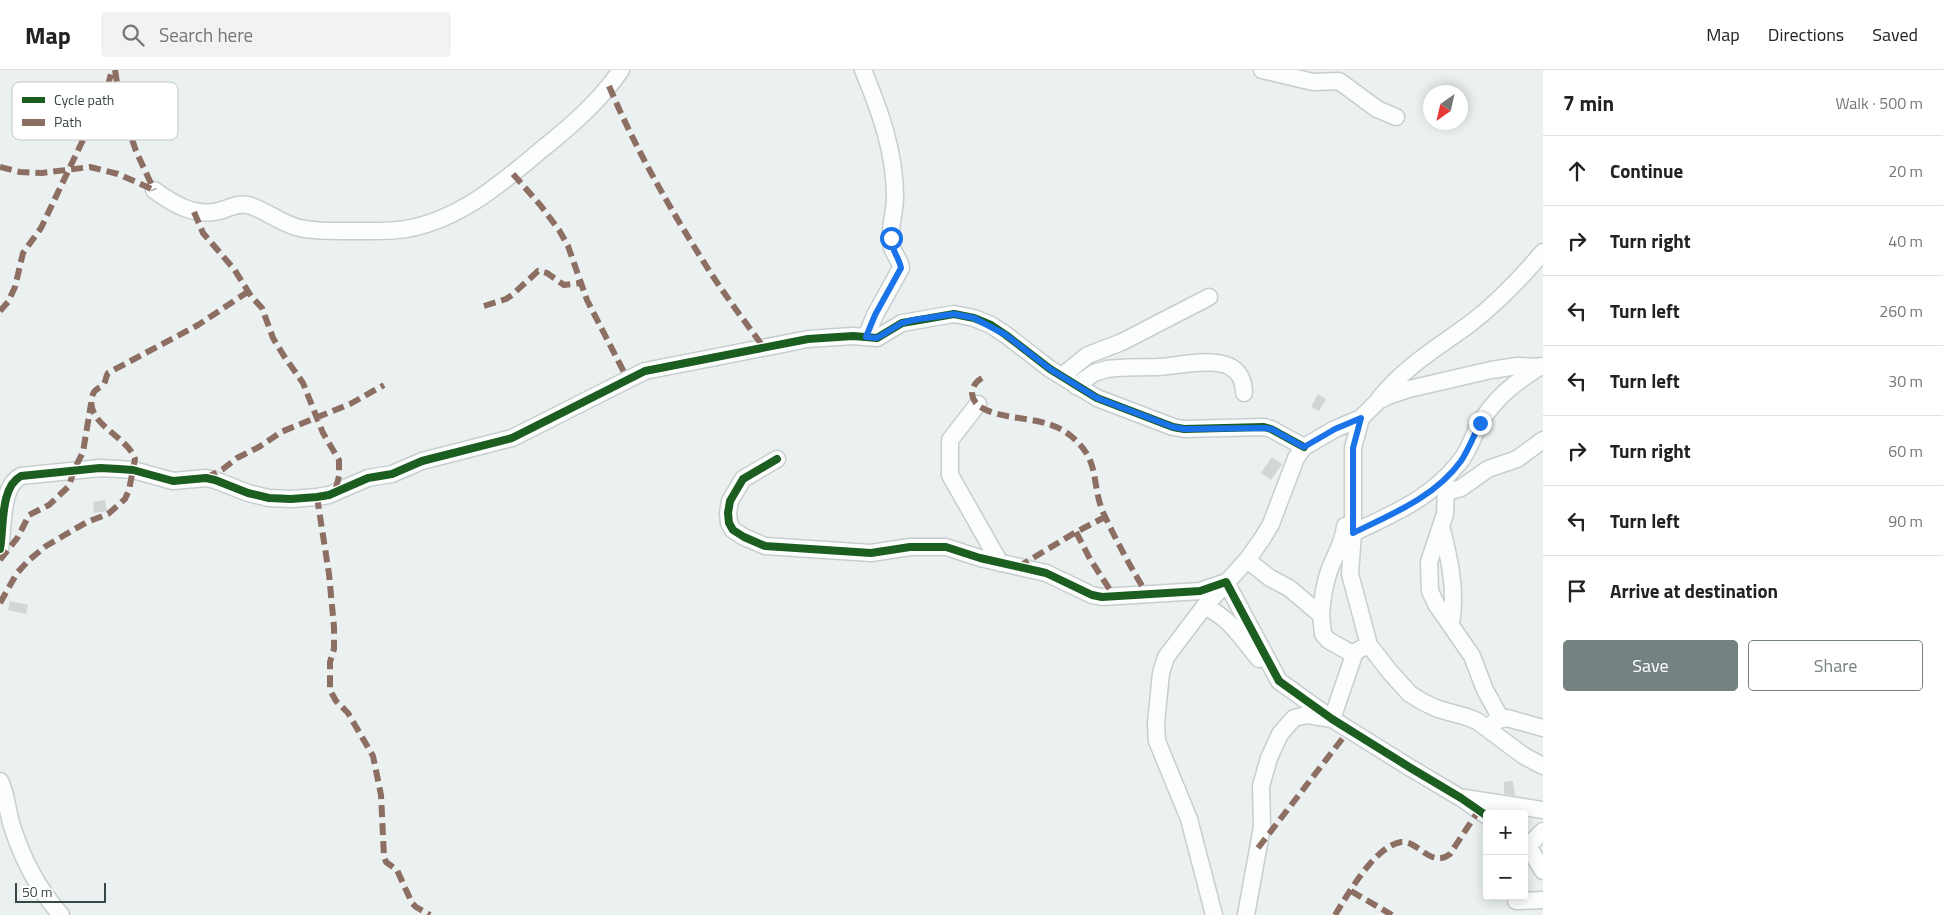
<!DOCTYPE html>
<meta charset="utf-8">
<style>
:root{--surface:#fff;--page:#f2f2f2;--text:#222;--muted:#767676;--line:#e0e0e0;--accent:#758282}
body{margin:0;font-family:"Titillium Web",sans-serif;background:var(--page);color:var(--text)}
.controls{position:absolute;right:15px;bottom:15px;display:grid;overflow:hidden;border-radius:5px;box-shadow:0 2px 12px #0003}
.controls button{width:45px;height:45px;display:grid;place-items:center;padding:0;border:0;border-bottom:1px solid var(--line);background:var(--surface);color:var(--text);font:25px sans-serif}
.compass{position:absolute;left:1423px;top:15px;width:45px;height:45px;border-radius:50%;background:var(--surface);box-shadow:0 2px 12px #0003;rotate:214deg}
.scale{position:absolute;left:15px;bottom:12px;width:91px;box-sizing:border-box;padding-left:5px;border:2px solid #364746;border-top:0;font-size:14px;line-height:18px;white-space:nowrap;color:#364746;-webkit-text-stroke:4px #fff;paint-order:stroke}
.stop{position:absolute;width:15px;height:15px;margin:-11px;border:4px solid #1a73e8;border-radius:50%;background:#fff}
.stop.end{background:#1a73e8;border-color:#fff;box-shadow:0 1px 5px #0008}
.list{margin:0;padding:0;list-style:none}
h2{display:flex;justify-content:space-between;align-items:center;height:65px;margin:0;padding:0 20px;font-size:21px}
h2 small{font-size:16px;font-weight:400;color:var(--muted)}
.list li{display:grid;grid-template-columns:32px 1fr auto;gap:15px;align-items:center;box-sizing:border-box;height:70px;padding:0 20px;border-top:1px solid var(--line)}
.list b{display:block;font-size:19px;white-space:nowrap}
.list em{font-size:16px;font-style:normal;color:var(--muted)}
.actions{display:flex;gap:10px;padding:15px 20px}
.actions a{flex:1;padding:11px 0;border:1px solid var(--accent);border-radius:5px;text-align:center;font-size:18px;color:var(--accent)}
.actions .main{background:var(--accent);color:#fff}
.icon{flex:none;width:28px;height:28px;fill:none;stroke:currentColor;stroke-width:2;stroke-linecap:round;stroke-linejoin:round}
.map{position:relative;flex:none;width:1543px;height:845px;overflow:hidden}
header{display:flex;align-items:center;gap:30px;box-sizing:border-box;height:70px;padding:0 25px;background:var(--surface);border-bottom:1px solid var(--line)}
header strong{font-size:24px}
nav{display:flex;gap:28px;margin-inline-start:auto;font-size:18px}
.search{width:350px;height:45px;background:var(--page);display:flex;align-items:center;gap:12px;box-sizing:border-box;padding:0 18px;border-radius:5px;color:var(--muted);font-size:19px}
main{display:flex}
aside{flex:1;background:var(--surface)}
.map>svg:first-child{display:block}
.building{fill:#d0d7d6}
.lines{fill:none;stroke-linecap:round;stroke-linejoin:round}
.minor-casing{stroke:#c8cece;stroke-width:19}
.minor{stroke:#fcfdfd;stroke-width:16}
.quiet{stroke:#8d6e63;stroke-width:6;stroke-dasharray:12 6;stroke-linecap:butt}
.cycleway-casing{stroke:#fff;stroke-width:11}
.cycleway{stroke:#1b5e20;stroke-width:8}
.route{stroke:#1a73e8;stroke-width:6}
.key{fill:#fff;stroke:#c3c8c8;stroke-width:1}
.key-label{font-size:14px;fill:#364746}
</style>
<header>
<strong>Map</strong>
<div class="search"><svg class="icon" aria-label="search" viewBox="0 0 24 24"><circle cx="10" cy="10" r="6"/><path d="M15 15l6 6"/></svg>Search here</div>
<nav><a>Map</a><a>Directions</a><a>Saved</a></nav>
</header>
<main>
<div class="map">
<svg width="1543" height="845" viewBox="0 0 1543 845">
<rect width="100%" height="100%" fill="#ebf0f0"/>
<path class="building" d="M1318,324L1326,329L1319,341L1311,337Z
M1272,387L1282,394L1271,410L1261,403Z
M105,430L107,441L94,443L93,432Z
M10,531L28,535L26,544L8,540Z
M1513,711L1515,726L1504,724V712Z"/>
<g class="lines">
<defs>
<path id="minor" d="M863,0C880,41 895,82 895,127C895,142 889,159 891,173C892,183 900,189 901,198L875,245L866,267
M1262,0L1313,12L1339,11L1377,39L1396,47
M154,120C173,134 195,147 219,141C230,138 236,133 248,135C266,140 281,154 300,158C317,162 336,161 353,161C370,161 388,162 406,159C459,150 502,113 541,80C571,56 599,32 621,0
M1062,306L1088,285L1122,272L1209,227
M1076,316L1094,303L1107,299C1124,297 1141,297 1158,297C1187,296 1243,277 1244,323
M1379,329C1404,297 1440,276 1471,253C1498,232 1521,208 1543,182
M978,334L950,370V405L1000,493
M1361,348L1353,378V463L1350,504L1369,575L1390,602L1410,624L1423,632L1438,639L1467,647L1477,651L1524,686L1543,696
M777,389L743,409L730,431L728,443L729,453L733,460L744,467L765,476L871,483L910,477H946L980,488L1046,503L1092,525L1102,527L1200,521L1226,512L1279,611L1332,649L1409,697L1461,728L1487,746
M1437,416L1455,420L1461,418L1488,399L1517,389L1543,370
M1446,418L1445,444L1429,492L1430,521L1436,534L1472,586L1485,620L1501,649
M1441,456C1449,486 1457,521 1451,553
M1353,463C1394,443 1428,430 1458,394C1468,383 1472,369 1478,357C1493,329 1514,313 1541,296
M0,479C4,457 0,417 21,406L100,398L119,399L133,400L173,411L206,408L215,410L248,423L269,428L291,429L317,427L329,425L368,408L392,404L422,391L512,368L645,301L808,269L853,266L877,268L902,253L954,244L974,248L991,255L1006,265L1050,299L1097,328L1173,357L1184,359L1264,357L1271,359L1304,377
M1247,490L1270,508L1289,518L1321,545L1323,564L1328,570L1349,582H1355L1364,577
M1204,537C1228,545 1243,570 1259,589
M1321,545C1322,530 1324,516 1329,501C1335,484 1343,475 1345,456
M1493,653L1501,649L1507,648L1543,658
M0,711C7,725 7,741 12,756C22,788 39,820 61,845
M1464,728L1543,740
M1524,773L1528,776L1543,801
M1528,776L1543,761
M1516,831L1543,830
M1214,845L1189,749L1157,671L1156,653L1161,603L1166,587L1204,537L1247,490L1262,469L1271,454L1296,388L1304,377L1335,359L1361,348L1378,331L1388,326L1409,319L1491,300L1517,296L1543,297
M1246,845L1262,757L1261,716L1269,688L1280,664L1294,648L1307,645L1332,649L1355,582"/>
</defs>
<use href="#minor" class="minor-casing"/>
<use href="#minor" class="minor"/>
<path class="quiet" d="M115,0L121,37L136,81L154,120
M609,16C635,78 669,137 705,194C723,223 744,250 764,278
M0,97L20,102L42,103L90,97L118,104L154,120
M513,104L541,136L559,160L568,176L587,230L628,310
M194,142L203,163L234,199L251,226L262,238L273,268L284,286L303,313L323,363L339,390V406L335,422
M484,236L506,229L512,225L538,201L547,203L564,215L581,213
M0,241L8,232L15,217L23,183L41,158L82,72L101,42L112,0
M982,308C968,316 969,332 984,339C1011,352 1046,345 1071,366C1100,390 1091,409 1102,440C1105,447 1109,454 1112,461C1123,483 1134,503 1147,524
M206,408L223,399L237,388L259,377L281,362L350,334L384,315
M317,427L329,504L334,557V579L330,592V620L336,631L348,643L373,686L381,725L384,787L386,792L397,800L412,833L416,837L430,845
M1076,462L1090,489L1114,526
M0,490L18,467L29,445L49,435L69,416L74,400L83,382L91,334
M1018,497L1076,462L1105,447
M0,533L17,503L29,490L46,476L87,452L108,444L125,429L129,420L135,389C128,366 82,353 93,324C95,318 101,318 104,314C106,310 106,306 108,303L198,255L249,221
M1258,778L1349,660
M1351,821L1392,845
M1335,845C1348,824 1375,776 1401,772C1418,770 1431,799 1450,784L1479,740"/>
<defs>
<path id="cycleway" d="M777,389L743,409L730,431L728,443L729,453L733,460L744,467L765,476L871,483L910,477H946L980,488L1046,503L1092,525L1102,527L1200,521L1226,512L1279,611L1332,649L1409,697L1461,728L1487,746
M0,479C4,457 0,417 21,406L100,398L119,399L133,400L173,411L206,408L215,410L248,423L269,428L291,429L317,427L329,425L368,408L392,404L422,391L512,368L645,301L808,269L853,266L877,268L902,253L954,244L974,248L991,255L1006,265L1050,299L1097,328L1173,357L1184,359L1264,357L1271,359L1304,377"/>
</defs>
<use href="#cycleway" class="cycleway-casing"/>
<use href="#cycleway" class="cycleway"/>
</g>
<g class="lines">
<path class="route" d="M891,168C891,180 899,187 901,198L875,245L866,267L877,268L902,253L913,250L954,244L974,248L1006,265L1050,299L1097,328L1173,357L1184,359L1264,358L1271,359L1304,377L1335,359L1361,348L1353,378V463C1392,444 1435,427 1461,391C1469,379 1474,365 1480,353"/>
</g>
<rect x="12" y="12" width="166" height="58" rx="8" class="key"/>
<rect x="22" y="27" width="23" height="6" fill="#1b5e20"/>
<rect x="22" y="49" width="23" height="7" fill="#8d6e63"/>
<g class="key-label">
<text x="54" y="35">Cycle path</text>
<text x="54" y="57">Path</text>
</g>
</svg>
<div class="controls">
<button>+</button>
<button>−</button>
</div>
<svg class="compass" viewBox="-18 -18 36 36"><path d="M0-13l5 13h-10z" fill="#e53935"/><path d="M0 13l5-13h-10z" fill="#767676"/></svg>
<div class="scale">50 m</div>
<div class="stop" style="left:891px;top:168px"></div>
<div class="stop end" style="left:1480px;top:353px"></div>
</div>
<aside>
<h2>7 min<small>Walk · 500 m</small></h2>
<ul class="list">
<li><svg class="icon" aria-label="ahead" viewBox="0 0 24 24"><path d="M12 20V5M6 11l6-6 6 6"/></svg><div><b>Continue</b></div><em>20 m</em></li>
<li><svg class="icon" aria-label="right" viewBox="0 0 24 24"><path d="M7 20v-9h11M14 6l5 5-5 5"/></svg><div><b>Turn right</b></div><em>40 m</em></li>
<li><svg class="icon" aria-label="left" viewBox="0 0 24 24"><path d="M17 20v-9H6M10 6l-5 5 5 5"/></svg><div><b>Turn left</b></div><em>260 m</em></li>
<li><svg class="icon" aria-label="left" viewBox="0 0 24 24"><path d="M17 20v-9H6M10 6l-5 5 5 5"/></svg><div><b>Turn left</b></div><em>30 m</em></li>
<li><svg class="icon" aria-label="right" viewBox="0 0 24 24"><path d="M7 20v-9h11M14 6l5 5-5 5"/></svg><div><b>Turn right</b></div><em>60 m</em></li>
<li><svg class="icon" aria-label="left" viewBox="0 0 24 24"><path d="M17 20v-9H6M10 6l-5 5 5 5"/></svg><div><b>Turn left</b></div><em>90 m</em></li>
<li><svg class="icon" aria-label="arrive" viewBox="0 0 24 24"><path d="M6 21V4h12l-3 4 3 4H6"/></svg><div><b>Arrive at destination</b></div></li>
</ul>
<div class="actions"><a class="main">Save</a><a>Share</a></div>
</aside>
</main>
